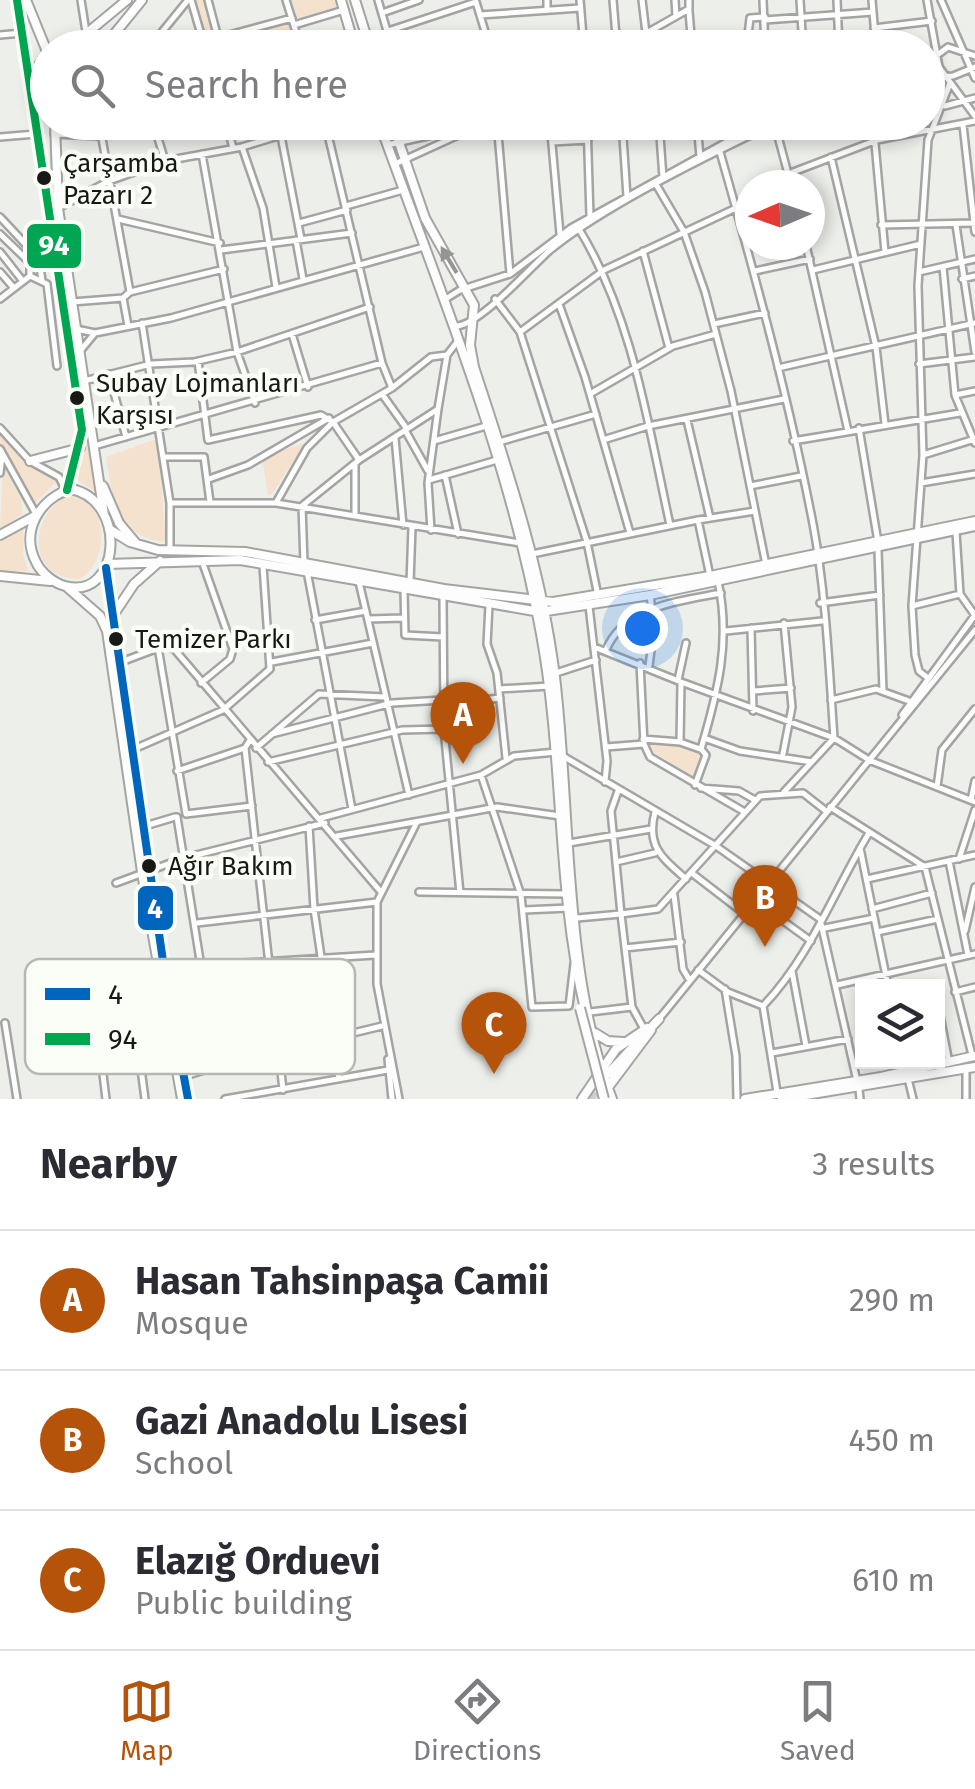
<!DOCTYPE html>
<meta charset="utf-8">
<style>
:root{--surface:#fff;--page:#f7f7f7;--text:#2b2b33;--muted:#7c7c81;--line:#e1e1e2;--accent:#b45309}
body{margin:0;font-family:"Fira Sans",sans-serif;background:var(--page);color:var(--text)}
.controls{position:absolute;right:30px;bottom:30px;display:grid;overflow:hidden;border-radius:0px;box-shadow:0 5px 15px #0003}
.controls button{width:90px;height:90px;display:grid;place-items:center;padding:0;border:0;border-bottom:2px solid var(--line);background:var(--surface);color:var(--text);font:50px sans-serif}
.compass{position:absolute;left:735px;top:170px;width:90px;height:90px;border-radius:50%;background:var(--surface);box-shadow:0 5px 15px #0003;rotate:268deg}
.you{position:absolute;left:642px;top:628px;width:35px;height:35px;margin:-25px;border:8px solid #fff;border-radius:50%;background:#1a73e8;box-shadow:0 0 0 15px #1a73e833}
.badge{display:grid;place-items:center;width:65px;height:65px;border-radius:50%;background:var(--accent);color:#fff;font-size:32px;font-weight:700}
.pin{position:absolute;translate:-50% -82px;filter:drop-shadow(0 2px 5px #0008)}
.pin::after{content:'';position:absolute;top:52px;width:35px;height:30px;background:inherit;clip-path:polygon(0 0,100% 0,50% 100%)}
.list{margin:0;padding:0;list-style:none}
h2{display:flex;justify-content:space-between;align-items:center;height:130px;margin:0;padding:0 40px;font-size:42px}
h2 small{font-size:32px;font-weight:400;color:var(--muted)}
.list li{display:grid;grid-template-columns:65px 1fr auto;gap:30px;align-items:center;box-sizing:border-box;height:140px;padding:0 40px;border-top:2px solid var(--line)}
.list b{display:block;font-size:38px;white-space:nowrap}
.list p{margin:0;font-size:32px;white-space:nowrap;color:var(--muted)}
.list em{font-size:32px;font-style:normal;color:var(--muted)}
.icon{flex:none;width:55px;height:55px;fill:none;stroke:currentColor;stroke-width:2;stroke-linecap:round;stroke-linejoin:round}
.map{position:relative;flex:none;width:975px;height:1099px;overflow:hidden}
.search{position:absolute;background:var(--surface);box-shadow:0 5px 15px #0003;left:30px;right:30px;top:30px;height:110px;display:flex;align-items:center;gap:25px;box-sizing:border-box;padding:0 35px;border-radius:55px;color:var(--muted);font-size:38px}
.sheet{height:550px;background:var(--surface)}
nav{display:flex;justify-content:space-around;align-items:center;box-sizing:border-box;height:140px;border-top:2px solid var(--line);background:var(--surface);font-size:28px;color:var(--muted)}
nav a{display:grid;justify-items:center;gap:5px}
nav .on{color:var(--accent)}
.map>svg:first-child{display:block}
.green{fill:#f4e1ce}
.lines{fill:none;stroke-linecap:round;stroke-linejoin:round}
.major-tunnel{stroke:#cdcfcb;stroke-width:8;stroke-dasharray:8 4;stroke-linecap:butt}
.minor-casing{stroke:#a4a5a2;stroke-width:10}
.major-casing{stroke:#a4a5a2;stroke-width:12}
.minor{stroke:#fcfdfc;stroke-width:5}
.major{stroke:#fcfdfc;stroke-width:8}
.major-bridge-casing{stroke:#a4a5a2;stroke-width:12;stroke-linecap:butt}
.major-bridge{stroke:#fcfdfc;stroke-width:8}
.bus-1-casing{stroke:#fafef6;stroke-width:15}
.bus-2-casing{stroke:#fafef6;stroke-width:15}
.bus-1{stroke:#0065bd;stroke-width:8}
.bus-2{stroke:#00a651;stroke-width:8}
.oneway{fill:#959694}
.bus-dot{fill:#181916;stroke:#fafef6;stroke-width:4}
.labels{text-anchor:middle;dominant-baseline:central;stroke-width:9;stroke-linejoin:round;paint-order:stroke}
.bus-label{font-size:26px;fill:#181916;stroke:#fafef6;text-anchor:start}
.key{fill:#fafef6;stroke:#b6b9b3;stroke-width:2.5}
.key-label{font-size:28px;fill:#181916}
.line-badge{stroke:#fafef6;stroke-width:4}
.badge-label{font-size:28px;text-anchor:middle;font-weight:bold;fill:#fff}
</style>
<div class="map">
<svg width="975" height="1099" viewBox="0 0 975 1099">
<rect width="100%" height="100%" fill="#edefeb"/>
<path class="green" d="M195,0H205L218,47H208Z
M292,0H335L337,7L297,19Z
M290,23L293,33L230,47L228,41Z
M63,265L98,494L72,476L84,433Z
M0,432L22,460L58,480L33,505L0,444Z
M153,440L158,443L166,542C116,537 113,500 106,457Z
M305,443L272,494L268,495L262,457Z
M3,466L21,499L22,514L0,530Z
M69,495C110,500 110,561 80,579C25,580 29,513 69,495Z
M24,522L23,555L29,571L0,573V539Z
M654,742L687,747L704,756L696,778L655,753L651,745Z"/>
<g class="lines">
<path class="major-tunnel" d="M591,1099L600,1082"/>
<defs>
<path id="minor" d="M81,0L86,32
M191,0L205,48
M208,0L218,38L292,18
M286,0L301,48
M378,0L392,48
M580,0L584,48
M613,0L617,48
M642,0L646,33
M675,0L676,16
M763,0L765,48
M800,0L803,48
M837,0L839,48
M872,0L876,48
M927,0L939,67L975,116
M941,0L975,78
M476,2L490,48
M547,10V0
M689,11L692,48
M382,13L419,0
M480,15L580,8
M765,20L873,12
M294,25L344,10
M874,28L932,21
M652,30L653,48
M388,31L476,2
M0,35L22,33
M149,48L188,0
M255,48L297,35
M464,48L488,40
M620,48L689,9V0
M731,48L748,35L750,18L765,17
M928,62L948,47L975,56
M928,78L953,76L975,67
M945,106L975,98
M99,122L130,292L123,298L128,326
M153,122L165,161
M226,122L233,148
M273,122L278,137
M325,122L382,363L392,388
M497,122L510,274
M550,122L560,234
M587,122L590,217
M622,122L627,197
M659,122L663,178
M697,122L700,157
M734,122L736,136
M873,122L885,252
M775,125L791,185
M963,125L975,232
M54,134L100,136
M281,136L301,239
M0,137L36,134
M552,142L588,140
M387,145L486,123
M242,147L263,208L276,287
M720,152C755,275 789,399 813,524C826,593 829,668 834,738L784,792
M202,154L237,352L255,403
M831,157L876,347L885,424
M395,164L487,122
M788,174L877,140L975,121
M657,186L684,232L705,292L731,391L766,565
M346,206L403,190
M58,208L109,181L165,161L242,147L324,122
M0,217L30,249V276
M118,219L220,243
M299,223L347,210
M881,225L975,223
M956,225L975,352
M579,229C633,317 648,425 670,525
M0,234L28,261
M296,240L303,279
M806,245L848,431
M221,250L352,233
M643,251L669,348
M0,252L22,280
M943,267L955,395L975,443
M813,270L921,244
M755,271L810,259
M0,272L13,287
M919,272L975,259
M962,279L975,276
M42,281L35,230L53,221
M130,292L224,269
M0,299L30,276L47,284L57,366
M495,299L520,332L587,542L598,596
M444,300L460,290L510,274L571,228L763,122
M72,302L123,298
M559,304L585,377L630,533
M142,323L170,503V550
M714,324L765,313
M455,326C478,327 529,269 549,251C603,206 712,153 778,122
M76,329L95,333
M520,332L604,270L736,208
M292,334L308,387
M81,350L95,333L171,318L424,247
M198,361L208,440L321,415L333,422L359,460
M919,364L975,357
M778,368L975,323
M109,374L126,437
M84,381L151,364L194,362L237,352L370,307
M382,394L407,429
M590,394L673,346L716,334
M955,395L975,391
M687,420L710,518
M0,428L30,461L59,477L66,491
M859,428L878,542
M405,430L428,471
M395,438L403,525
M603,440L648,426L784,399
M434,441L486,426
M793,441L960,413
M499,442L596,414
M94,446L382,363
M0,449L36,514
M923,455L975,439
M164,457H204L210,502
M355,464V516
M0,473L2,456
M445,475L458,534
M209,479L248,465L329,418
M429,480L497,460
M921,483L975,474
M750,486L801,476
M277,501L307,448L333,422L392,388L431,357L447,355
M170,503H276L520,543
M698,520L755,511
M431,530L428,483L438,409
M956,532L960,594L974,614
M878,550L883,691
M532,554L698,520L710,576
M304,563L302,506L359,460L438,409L447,355L457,342
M307,571L352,809
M359,582L409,795
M410,583L412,527
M404,590L405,635L443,637
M443,597L444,729L460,893
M820,603L880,595
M489,605L487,644L497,673L506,758
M589,606L607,761L605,782
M912,606L960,594
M368,619L403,618
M315,620L366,611
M751,628L753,711
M726,631L822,621
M158,647L186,814
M594,647L681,682L680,742L643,739
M606,650C624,606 680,601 721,593
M121,662L166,645L175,650L381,892
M272,662L373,643
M649,666L654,627L650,595
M556,673L596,660
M928,678L919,671L915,655L912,606L923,455L918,286L928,140L950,83
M678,680L686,643
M681,682L834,738L869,760L975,802
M201,683L230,659L233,649L202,561
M499,689L550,686
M754,691L791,688
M831,700L876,689L909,701
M444,704L500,698
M902,715L975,615
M272,734L392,703L443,700
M704,738L740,751L812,762
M250,740L245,748L283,1090
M680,742L700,749
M644,744L650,757L743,811
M606,747L644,744L640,663
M256,748L319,694L385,697
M134,749L223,710L270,669L263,566
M783,754L792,707L784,623
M268,762L402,730L444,729
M177,771L245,748
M481,775L521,895L532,1007L569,1006L574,964
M695,785L706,755L701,749C718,691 731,641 718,581
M937,787L942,750L975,709
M701,788L739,791L755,800
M618,791L611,811L621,914L658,909L760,796L803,793L826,811
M971,800L975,781
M830,807L925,867L972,1055
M655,812C646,846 662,858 686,879
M186,814L252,806
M177,817L217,1066L185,1076
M321,818L481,775L514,756L556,752L716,846L820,919L857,1081
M145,826L175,817
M309,826L314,909L339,1079
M337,836L497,807L560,816
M569,843L651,829
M860,848L888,986
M959,859L975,810
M949,861L968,955
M616,862L655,853
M693,874L745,914
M867,879L975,855
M116,883L184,858L325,823
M419,892L566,894
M674,895L683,969L689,979
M757,902L811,941
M872,909L932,893
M524,910L569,908
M577,918L621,914L632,1007L644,1029
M197,923L377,902
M825,928L874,918
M965,931L975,887
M877,932L938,919
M625,948L681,942
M164,968L375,955
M698,970L728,992L763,1006C810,957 834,891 869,833
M792,971L806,1046
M837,985L975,954
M725,989L736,1056L737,1099
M955,992L975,987
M938,1005L949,1063
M763,1006L777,1092
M590,1012L632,1007
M659,1019L975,630
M5,1023L17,1099
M772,1053L848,1039
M388,1059L392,1099
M904,1062L913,1099
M217,1066L382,1026
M859,1089L860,1099
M106,1099L95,1008L132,1002
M145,1099L132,1002L164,997
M225,1099L388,1070
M399,1099L377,984V902L417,822
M966,1099V1067"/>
<path id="major" d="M17,0L82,430L67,490
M26,0L48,54
M341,0L355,48
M355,0L370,48
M69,48L127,0
M103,48L142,0
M30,71L48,60
M55,122L58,208L104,515
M379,122C439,289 510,459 541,634C564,758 556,887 585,1009
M392,122L425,218L474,305L470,345L474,367C507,468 542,570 555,677C571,809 563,977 612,1099
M30,461L80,448
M103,486L119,523L135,542
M71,489C128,500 121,601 65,586C54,583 41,573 36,562C20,531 40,498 71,489Z
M109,529L130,542L158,550L245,552L444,589L553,602L710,576L975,521
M0,535L35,516
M107,564L240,560L540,612L650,595L975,526
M106,568L164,968L188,1099
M0,576L50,581
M67,587L100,616L107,631L143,879L182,1099
M114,614L134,584L160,561
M595,1033L608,1041L623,1042
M606,1076L659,1019
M609,1086L651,1030
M582,1099L616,1049L647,1028
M745,1099L881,1077L975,1056
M782,1099L975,1067"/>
</defs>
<use href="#minor" class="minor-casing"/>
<use href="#major" class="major-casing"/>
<use href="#minor" class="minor"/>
<use href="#major" class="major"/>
<defs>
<path id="major-bridge" d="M580,1008L604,1099"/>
</defs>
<use href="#major-bridge" class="major-bridge-casing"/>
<use href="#major-bridge" class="major-bridge"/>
<defs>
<path id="bus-1" d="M106,568L164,968L188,1099"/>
<path id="bus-2" d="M17,0L82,430L67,490"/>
</defs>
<use href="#bus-1" class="bus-1-casing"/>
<use href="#bus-2" class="bus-2-casing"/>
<use href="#bus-1" class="bus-1"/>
<use href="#bus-2" class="bus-2"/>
</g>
<defs><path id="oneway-solid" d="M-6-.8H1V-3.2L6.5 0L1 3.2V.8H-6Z" transform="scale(2.5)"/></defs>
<use class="oneway" href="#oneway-solid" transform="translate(449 260) rotate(-121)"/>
<g class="bus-dot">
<circle cx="44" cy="178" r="9"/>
<circle cx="77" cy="398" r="9"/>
<circle cx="116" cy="639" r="9"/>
<circle cx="149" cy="866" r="9"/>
</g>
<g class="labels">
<g class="bus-label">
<text x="63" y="163">Çarşamba<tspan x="63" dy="32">Pazarı 2</tspan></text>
<text x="96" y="383">Subay Lojmanları<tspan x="96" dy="32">Karşısı</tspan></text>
<text x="135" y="639">Temizer Parkı</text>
<text x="168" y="866">Ağır Bakım</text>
</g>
</g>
<rect x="25" y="959" width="330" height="115" rx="15" class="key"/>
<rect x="45" y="988" width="45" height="12" fill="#0065bd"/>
<rect x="45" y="1033" width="45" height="12" fill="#00a651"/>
<g class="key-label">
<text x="108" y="1004">4</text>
<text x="108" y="1049">94</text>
</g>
<g class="line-badge">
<rect x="25" y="222" width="58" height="48" rx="10" fill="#00a651"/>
<rect x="136" y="884" width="39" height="48" rx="10" fill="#0065bd"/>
</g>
<g class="badge-label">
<text x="54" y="255">94</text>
<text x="155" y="918">4</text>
</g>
</svg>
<div class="controls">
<button><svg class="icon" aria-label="layers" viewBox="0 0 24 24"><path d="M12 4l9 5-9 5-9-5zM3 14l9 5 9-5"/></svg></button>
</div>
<svg class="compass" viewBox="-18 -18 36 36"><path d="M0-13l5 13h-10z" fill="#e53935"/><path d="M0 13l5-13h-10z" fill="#7c7c81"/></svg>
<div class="you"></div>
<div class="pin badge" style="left:463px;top:764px">A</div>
<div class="pin badge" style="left:765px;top:947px">B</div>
<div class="pin badge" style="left:494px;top:1074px">C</div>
<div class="search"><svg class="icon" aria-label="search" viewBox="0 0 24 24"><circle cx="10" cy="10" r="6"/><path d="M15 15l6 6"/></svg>Search here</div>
</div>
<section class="sheet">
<h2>Nearby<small>3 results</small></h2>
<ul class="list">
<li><span class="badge">A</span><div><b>Hasan Tahsinpaşa Camii</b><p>Mosque</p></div><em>290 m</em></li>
<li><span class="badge">B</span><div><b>Gazi Anadolu Lisesi</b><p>School</p></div><em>450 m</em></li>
<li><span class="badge">C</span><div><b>Elazığ Orduevi</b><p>Public building</p></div><em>610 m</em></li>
</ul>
</section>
<nav>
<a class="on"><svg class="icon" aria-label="map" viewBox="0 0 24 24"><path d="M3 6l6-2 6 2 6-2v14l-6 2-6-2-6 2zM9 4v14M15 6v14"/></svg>Map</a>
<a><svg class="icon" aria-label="directions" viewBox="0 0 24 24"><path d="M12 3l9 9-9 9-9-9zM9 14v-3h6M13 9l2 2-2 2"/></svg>Directions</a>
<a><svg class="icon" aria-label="saved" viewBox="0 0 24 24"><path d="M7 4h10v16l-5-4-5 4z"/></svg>Saved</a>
</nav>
